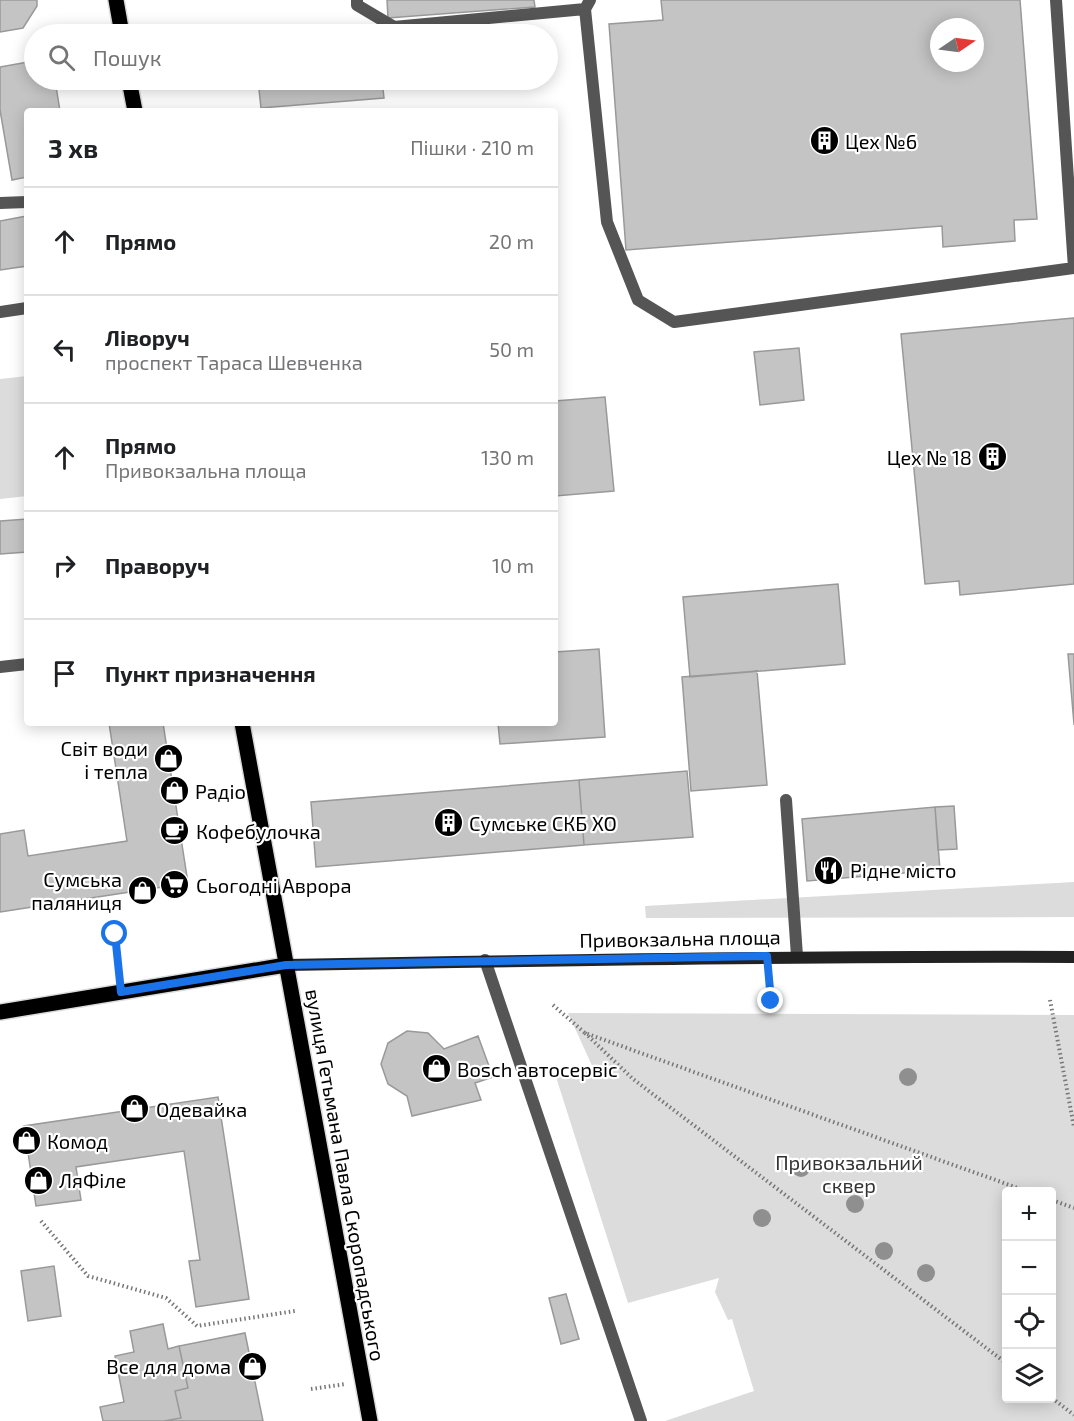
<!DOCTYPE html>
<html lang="uk">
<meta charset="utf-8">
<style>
:root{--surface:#fff;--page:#f2f2f2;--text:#202124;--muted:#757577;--line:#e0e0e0}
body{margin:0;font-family:"Exo 2",sans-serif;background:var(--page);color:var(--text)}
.controls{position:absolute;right:18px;bottom:18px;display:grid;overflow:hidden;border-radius:6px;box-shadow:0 3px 15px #0003}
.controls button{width:54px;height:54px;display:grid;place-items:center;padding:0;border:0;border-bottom:2px solid var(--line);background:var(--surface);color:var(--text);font:30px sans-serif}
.compass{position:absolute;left:930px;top:18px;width:54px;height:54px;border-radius:50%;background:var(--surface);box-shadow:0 3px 15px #0003;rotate:77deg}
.stop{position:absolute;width:18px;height:18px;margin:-14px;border:4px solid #1a73e8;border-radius:50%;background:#fff}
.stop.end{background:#1a73e8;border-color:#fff;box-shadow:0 2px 6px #0008}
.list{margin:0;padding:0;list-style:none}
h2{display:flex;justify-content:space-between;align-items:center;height:78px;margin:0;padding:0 24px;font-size:26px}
h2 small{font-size:20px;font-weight:400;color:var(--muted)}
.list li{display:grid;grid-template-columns:39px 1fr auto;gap:18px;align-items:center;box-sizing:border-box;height:108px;padding:0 24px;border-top:2px solid var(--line)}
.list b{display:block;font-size:22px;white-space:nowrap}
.list p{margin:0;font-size:20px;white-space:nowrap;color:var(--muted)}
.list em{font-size:20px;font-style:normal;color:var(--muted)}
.icon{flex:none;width:33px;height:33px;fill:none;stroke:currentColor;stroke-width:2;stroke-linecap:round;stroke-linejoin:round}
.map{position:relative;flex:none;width:1074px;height:1421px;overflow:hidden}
.search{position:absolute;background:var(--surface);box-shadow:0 3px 15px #0003;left:24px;top:24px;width:534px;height:66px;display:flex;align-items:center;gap:15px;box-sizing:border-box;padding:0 21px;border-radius:33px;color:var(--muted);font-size:22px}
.panel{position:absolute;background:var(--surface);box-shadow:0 3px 15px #0003;left:24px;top:108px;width:534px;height:618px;border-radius:6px}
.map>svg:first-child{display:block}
.green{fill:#dcdcdc;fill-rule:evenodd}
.building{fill:#c4c4c4;stroke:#999;stroke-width:1.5;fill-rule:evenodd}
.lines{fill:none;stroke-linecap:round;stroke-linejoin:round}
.primary-casing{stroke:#dbdbdb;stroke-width:18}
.path{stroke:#777;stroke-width:4;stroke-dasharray:1.5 3;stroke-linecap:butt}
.lane{stroke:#555;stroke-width:12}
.secondary{stroke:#222;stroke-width:12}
.primary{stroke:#000;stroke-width:15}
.tree{fill:#8f8f8f}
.route{stroke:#1a73e8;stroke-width:8}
.labels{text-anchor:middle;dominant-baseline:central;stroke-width:4.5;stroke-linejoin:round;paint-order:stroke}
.poi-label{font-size:20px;fill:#000;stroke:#fff;text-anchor:start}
.street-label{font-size:20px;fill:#000;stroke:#fff}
.park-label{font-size:20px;fill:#333;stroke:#fff}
</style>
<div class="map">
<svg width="1074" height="1421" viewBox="0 0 1074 1421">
<rect width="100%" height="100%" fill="#fff"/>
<path class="green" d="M27,376V496L0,499V379Z
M1074,882V917L646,918L645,906Z
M568,1013L1074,1015V1421H665L754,1391L732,1319L728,1320L715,1292L719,1278L628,1303L556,1077L594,1070ZM1006,1192H1052V1398H1006Z"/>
<path class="building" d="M0,0H37V6L23,28L0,32Z
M387,0H534L535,7L388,18Z
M661,0H1020L1037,219L1014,220L1015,241L943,247L942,226L626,250L609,24L663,20ZM939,27H975V63H939Z
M378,25L379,34H270Z
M34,61V80H55L60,111H27V177L12,180L0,110V67Z
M258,80H382L384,98L261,108Z
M27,216V266L0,270V221Z
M1074,318V584L960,595L959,581L925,584L901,334Z
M799,348L804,400L760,405L754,352Z
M605,397L614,491L555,496V401Z
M27,519V552L0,554V521Z
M838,584L845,664L690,677L683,597Z
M599,649L605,737L500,744L498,723H555V652Z
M1068,654H1074V725V724Z
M757,671L767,785L691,791L682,677Z
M109,723H163L188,883L0,912V834L24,830L28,856L127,841Z
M687,771L693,837L584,845L579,780Z
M579,780L584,845L316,867L311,802Z
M954,806L957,849L938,850L935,807Z
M935,807L940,870L807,881L802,819Z
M407,1031L428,1033L444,1049L478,1036L493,1077L475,1083L481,1100L412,1116L407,1096L388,1084L381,1064L388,1043Z
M218,1097L249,1299L196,1307L189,1261L200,1260L184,1151L76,1167L81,1200L36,1206L24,1126Z
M54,1266L61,1316L28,1321L21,1271Z
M566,1294L579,1339L561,1344L549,1298Z
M163,1324L168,1349L179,1346L188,1388L175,1391L181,1418L164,1421H103L100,1407L124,1402L115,1356L134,1352L130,1331Z
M245,1333L263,1421H164L181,1418L175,1391L188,1388L179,1346Z"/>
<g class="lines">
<defs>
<path id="primary" d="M116,0L122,34
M129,80L135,111
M242,723L370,1421
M0,1012L286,965"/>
</defs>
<use href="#primary" class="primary-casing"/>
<path class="path" d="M115,934L119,972
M769,975L771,1001
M1050,1000L1074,1127
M553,1005L585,1033L1029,1192
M585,1033L633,1079L1006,1363
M1052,1200L1074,1208
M41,1221L88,1276L166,1298L197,1326L295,1311
M311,1389L346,1384
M1052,1398L1074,1415"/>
<path class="lane" d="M357,0V5L394,27L585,9
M590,0L585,9L607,222L638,300L674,322L1074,268
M1056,0L1074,268
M0,203L27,202
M0,312L27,308
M0,667L27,664
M786,800L797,956
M485,960L641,1421"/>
<path class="secondary" d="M286,965C549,960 811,956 1074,957"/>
<use href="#primary" class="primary"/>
</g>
<g class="tree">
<circle cx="908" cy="1077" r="9"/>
<circle cx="801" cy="1168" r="9"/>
<circle cx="855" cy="1204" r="9"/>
<circle cx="762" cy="1218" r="9"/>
<circle cx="884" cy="1251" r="9"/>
<circle cx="926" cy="1273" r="9"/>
</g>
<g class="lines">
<path class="route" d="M115,934L121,992L286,965L767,956L771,1001"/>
</g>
<defs>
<symbol id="building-disc" viewBox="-11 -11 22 22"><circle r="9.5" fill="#000" stroke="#fff"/><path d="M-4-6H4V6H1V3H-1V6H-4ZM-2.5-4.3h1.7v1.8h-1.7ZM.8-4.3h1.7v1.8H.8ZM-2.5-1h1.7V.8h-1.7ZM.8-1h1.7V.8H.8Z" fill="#fff"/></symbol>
<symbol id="shop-disc" viewBox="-11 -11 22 22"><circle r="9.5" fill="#000" stroke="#fff"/><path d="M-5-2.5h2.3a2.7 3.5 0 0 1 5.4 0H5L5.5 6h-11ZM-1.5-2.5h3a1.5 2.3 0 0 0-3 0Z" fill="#fff"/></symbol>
<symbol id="cafe-disc" viewBox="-11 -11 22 22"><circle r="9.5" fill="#000" stroke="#fff"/><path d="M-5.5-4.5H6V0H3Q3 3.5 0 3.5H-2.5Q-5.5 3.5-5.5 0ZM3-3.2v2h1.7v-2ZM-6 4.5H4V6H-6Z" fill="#fff"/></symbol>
<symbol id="restaurant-disc" viewBox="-11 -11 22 22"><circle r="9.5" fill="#000" stroke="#fff"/><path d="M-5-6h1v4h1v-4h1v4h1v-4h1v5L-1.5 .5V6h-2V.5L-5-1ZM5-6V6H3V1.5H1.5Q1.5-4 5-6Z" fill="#fff"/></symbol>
<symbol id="supermarket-disc" viewBox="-11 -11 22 22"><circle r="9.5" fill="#000" stroke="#fff"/><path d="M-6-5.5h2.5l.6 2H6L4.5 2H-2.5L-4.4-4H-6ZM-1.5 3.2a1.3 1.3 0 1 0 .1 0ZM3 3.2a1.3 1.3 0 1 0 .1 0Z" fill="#fff"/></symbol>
</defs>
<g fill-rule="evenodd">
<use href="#building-disc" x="808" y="124" width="33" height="33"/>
<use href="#building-disc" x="976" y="440" width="33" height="33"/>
<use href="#shop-disc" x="152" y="742" width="33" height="33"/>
<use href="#shop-disc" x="158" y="774" width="33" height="33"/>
<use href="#building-disc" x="432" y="806" width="33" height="33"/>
<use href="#cafe-disc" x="158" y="814" width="33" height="33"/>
<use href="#restaurant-disc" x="812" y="854" width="33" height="33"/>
<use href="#supermarket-disc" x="158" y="868" width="33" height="33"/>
<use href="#shop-disc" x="126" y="874" width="33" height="33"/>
<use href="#shop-disc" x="420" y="1052" width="33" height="33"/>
<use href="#shop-disc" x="118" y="1092" width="33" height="33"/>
<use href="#shop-disc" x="10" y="1124" width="33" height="33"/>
<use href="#shop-disc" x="22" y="1164" width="33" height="33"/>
<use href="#shop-disc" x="236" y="1350" width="33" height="33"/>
</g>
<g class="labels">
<g class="poi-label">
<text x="845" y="141">Цех №6</text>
<text x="972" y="457" text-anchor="end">Цех № 18</text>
<text x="148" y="748" text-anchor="end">Світ води<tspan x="148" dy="23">і тепла</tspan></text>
<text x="195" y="791">Радіо</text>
<text x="469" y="823">Сумське СКБ ХО</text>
<text x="196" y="831">Кофебулочка</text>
<text x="850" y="870">Рідне місто</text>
<text x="122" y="879" text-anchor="end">Сумська<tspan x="122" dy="23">паляниця</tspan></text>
<text x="196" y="885">Сьогодні Аврора</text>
<text x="457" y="1069">Bosch автосервіс</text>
<text x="156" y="1109">Одевайка</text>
<text x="47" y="1141">Комод</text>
<text x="59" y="1180">ЛяФіле</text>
<text x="231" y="1366" text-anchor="end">Все для дома</text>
</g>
<g class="street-label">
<text transform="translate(680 938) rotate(-1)">Привокзальна площа</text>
<text transform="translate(346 1175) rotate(80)">вулиця Гетьмана Павла Скоропадського</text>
</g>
<g class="park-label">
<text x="849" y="1162">Привокзальний<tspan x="849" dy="23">сквер</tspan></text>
</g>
</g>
</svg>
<div class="controls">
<button>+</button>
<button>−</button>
<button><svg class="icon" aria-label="locate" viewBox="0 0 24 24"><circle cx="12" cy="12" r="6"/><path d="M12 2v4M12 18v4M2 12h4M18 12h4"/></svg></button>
<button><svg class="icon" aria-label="layers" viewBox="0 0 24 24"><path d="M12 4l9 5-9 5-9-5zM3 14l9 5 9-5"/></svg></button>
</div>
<svg class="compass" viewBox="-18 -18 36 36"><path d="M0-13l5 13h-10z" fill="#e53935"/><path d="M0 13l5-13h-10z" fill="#757577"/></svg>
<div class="stop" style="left:115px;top:934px"></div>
<div class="stop end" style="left:771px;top:1001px"></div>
<div class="search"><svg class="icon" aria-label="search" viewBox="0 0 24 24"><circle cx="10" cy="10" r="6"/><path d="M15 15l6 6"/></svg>Пошук</div>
<section class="panel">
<h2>3 хв<small>Пішки · 210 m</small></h2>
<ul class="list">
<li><svg class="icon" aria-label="ahead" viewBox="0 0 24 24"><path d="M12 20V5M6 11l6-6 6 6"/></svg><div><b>Прямо</b></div><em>20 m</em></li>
<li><svg class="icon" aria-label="left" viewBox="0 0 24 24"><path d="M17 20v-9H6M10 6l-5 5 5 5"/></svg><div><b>Ліворуч</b><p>проспект Тараса Шевченка</p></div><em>50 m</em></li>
<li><svg class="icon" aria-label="ahead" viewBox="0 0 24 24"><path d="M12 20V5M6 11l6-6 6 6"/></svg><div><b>Прямо</b><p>Привокзальна площа</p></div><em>130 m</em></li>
<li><svg class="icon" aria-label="right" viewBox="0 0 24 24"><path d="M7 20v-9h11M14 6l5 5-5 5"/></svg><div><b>Праворуч</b></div><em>10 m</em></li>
<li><svg class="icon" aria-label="arrive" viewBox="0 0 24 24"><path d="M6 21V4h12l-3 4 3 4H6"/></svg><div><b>Пункт призначення</b></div></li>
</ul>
</section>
</div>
